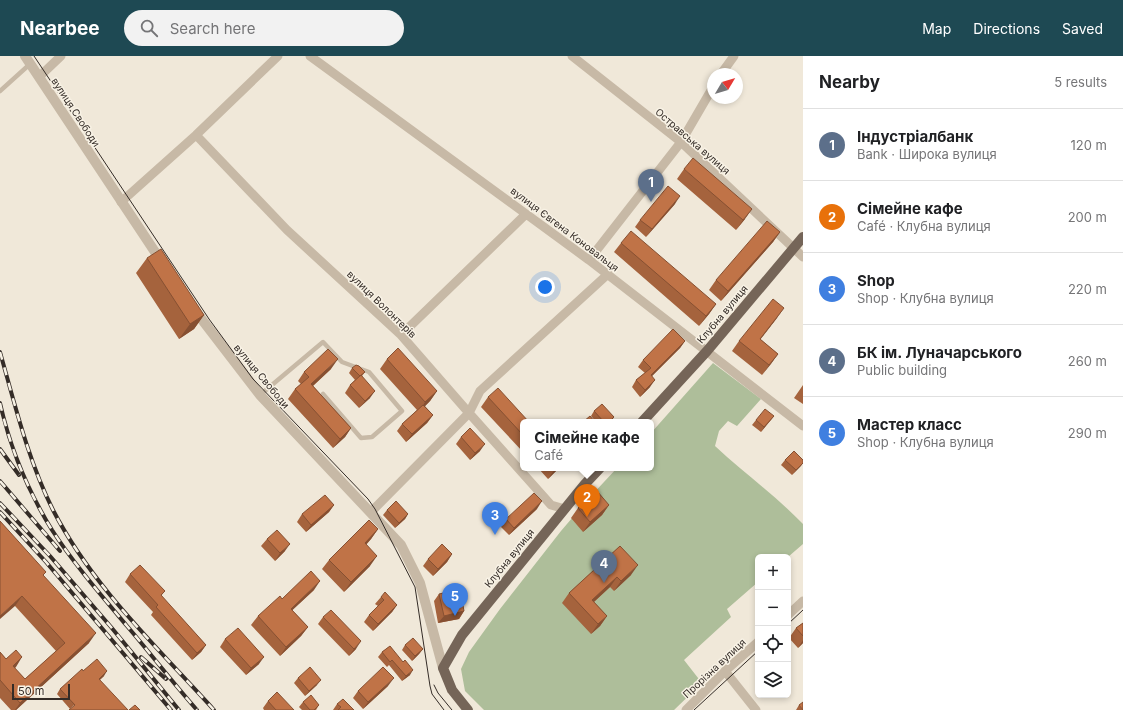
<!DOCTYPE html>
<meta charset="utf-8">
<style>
:root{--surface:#fff;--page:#f2f2f2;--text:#202124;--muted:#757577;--line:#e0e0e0;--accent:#1e4953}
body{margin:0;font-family:Inter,sans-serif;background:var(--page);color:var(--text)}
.controls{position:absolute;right:12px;bottom:12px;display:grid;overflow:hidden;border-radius:6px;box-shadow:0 2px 6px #0003}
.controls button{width:36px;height:36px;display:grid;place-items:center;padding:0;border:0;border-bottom:1px solid var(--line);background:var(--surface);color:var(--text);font:20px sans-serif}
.compass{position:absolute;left:707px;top:12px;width:36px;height:36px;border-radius:50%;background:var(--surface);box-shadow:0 2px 6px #0003;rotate:52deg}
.scale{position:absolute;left:12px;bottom:10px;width:58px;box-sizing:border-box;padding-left:4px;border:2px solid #342c27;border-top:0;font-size:11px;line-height:14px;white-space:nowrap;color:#342c27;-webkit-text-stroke:3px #f8f2e5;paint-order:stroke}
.you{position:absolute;left:545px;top:231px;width:14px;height:14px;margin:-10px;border:3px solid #fff;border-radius:50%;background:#1a73e8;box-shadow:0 0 0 6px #1a73e833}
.badge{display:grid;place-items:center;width:26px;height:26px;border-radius:50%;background:var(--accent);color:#fff;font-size:13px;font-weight:700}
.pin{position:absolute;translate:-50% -33px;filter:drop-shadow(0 1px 2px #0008)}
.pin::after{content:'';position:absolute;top:21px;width:14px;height:12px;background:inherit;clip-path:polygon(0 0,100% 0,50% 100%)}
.popup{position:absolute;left:520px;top:363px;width:134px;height:52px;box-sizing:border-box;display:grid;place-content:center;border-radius:6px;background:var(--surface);filter:drop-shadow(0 1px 3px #0005);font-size:13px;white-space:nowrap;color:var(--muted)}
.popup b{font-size:15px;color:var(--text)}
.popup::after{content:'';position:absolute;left:50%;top:100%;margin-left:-8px;border:8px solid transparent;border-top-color:var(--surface)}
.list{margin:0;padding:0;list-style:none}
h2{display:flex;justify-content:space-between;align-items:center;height:52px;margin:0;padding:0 16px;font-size:17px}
h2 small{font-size:13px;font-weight:400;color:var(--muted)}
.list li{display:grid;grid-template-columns:26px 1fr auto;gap:12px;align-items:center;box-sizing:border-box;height:72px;padding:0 16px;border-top:1px solid var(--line)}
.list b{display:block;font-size:15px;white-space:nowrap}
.list p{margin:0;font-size:13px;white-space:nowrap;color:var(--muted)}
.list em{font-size:13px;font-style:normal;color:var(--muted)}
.icon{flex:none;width:22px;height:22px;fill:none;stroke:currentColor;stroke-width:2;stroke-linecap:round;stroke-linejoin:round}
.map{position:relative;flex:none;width:803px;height:654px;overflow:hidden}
header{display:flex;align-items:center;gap:24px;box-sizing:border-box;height:56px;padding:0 20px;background:var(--accent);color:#fff}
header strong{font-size:19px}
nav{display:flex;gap:22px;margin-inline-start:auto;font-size:14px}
.search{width:280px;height:36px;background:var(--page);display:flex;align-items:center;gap:10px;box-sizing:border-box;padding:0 14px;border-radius:22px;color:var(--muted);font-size:15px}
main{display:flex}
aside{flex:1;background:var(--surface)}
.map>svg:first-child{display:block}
.green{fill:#aebe9a}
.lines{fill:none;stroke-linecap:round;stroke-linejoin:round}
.service{stroke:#c7b9a6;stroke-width:4.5}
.minor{stroke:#c7b9a6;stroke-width:9}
.tertiary{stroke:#c7b9a6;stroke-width:10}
.primary{stroke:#756558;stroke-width:10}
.tram{stroke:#342c27;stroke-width:1}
.rail-casing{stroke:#342c27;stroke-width:4}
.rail{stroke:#f8f2e5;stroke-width:2.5;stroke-dasharray:8;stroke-linecap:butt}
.wall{fill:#a5633d}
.shaded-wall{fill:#865032}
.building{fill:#c07347;stroke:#865032}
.labels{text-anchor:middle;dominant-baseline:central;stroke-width:3;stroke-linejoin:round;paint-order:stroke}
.street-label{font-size:10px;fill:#342c27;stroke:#f8f2e5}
</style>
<header>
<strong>Nearbee</strong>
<div class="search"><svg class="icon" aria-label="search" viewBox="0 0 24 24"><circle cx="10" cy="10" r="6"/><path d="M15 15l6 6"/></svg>Search here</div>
<nav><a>Map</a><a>Directions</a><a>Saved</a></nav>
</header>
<main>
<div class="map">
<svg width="803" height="654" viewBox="0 0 803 654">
<rect width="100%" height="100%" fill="#f0e8d9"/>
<path class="green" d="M713,307L761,343L737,370L728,365L719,375L715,390C744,417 776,440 803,468V488L788,501H758V526L727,553L731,561L684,604L702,627L674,654H484L465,635L461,613L469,596L500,553L561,475L590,441L617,412H651V377Z"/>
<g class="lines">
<path class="service" d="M0,35L30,8
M260,339L323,286L342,306L369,316L402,355L372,381L361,382L323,338"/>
<path class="minor" d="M310,0L589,204L803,370
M572,0L681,86L803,201
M721,18L734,0
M39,21L61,0
M196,79L287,174L401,279L469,357L551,449L565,453
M121,146L196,79L278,0
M589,204L681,86L713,31
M401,279L526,158
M371,456L469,357L480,335L608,218
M788,559L803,545
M725,615L756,654
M686,654L725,615L758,586"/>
<path class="tertiary" d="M25,0L163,208
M193,252L260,339L401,489L420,527L443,612"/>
<path class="primary" d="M642,366L707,295L803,181
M468,654L452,634L443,612L462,579L585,428L600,412"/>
<path class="tram" d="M34,0L209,263L253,323L368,443L375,453L415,531L430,630L432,638L444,654
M788,568L803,554
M434,629L438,637L452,654
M694,654L758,595"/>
<defs>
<path id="rail" d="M0,296C15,349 28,404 53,454C92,530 157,591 214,654
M0,347C10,392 28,435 52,474C74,508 101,539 127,570C151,598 173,627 197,654
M0,393L19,419
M0,425L60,495
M0,447L50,500L111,571L179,654
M0,456L46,506L171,654
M141,601L166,623"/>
</defs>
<use href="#rail" class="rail-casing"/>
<use href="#rail" class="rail"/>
</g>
<path class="wall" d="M684,113L745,163L736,174L677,123Z
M675,148L646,181L635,171L640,164Z
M780,176L773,186L721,245L709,234L716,224Z
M621,187L716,248L709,258L699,270L614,196Z
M147,202L204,259L194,273L179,283L136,217Z
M777,262L760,283L778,298L762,319L732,295L739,285Z
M685,285L680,292L652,320L650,331L640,341L632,331L636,324L645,317L638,311L643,304Z
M387,303L437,335L430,345L425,350L433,359L427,367L406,386L397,375L402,368L417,354L380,313Z
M352,312L365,316L362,320L370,342L359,352L345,337L350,329L355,324L349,317Z
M331,313L313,330L351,372L345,381L333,392L288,343L295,333L301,328L298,325L304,316Z
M803,329V348L794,342Z
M488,341L523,366V396L481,351Z
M594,355L614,361L611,366H596L591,360Z
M774,360L761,376L752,369L756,364Z
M461,381L480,395L470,404L456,388Z
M785,404H803V407L792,419L781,409Z
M538,412H559L548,423Z
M334,449L329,456L306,476L297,466L302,458Z
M609,449L602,459L583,476L571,462L578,452Z
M537,453L509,479L501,471L506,463Z
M387,454L408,458L405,463L395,472L383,459Z
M0,465L44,520L89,587L16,654H11L0,642V596L6,603L16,611L14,612L25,623L56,595L15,550Z
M378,473L371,483L366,489L370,510L344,536L322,513L329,504Z
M267,483L285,495L275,505L261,490Z
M620,490L631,519L614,535L610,531L594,546L607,560L600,570L591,578L562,547L569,537Z
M452,498L447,506L433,520L423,510L428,503Z
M130,518L165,535L161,540L206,589L201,596L192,604L151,559L153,556L125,526Z
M314,534L292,554L308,571L301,580L280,600L251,569L258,560L282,543Z
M439,538L464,555L459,563L438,567L434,545Z
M381,541L397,549L392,556L373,575L364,566L369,559L378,550L375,548Z
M323,561L356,593L349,600L318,568Z
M803,567V587L798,592L789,582L796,572Z
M225,583L259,608L246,619L220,591Z
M405,589L423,593L419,598L412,605L402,594Z
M390,590L410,619L402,625L389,609L387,611L378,601L382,596Z
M83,615L104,620L70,653L57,638L60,633Z
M298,622L317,629L305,640L294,627Z
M388,630L363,653L353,642L358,635Z
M268,645L294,654H264L263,652Z
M303,646L319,649L316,654H302L299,651Z
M337,648L354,654H333Z
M799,649L803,654H796Z"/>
<path class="shaded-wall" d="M680,140L675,148L646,181L652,173Z
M752,153L745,163L736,174L743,164Z
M780,176L773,186L721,245L728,235Z
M716,248L709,258L699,270L706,260Z
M784,252L777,262L753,293L760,283Z
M204,259L194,273L179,283L190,268Z
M685,285L680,292L646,326L651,319Z
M778,298L771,308L762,319L769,309Z
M338,303L331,313L305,337L311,328Z
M655,324L650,331L640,341L645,334Z
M375,335L370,342L359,352L365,345Z
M437,335L430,345L419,356L425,346Z
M433,359L427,367L406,386L412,378Z
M774,360L770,365L761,376L764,371Z
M351,372L345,381L333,392L340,383Z
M485,388L480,395L470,404L475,397Z
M803,407L801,410L792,419L796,414Z
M556,412H559L548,423L555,413Z
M542,445L537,453L509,479L514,472Z
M334,449L329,456L306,476L311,469Z
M609,449L602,459L583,476L590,466Z
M408,458L405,463L395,472L399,467Z
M378,473L371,483L358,497L365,487Z
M290,488L285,495L275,505L280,497Z
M452,498L447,506L433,520L438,513Z
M377,500L370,510L344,536L351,526Z
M638,509L631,519L614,535L621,525Z
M617,521L610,531L585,554L592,544Z
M320,525L314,534L284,562L291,553Z
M22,540L15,550L0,563V560Z
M397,549L392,556L373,575L378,568Z
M464,555L459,563L438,567L444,560Z
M607,560L600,570L591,578L598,568Z
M308,571L301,580L280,600L286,591Z
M96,577L89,587L16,654H15L20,647Z
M803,584V587L798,592Z
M361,585L356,593L349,600L354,593Z
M206,589L201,596L192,604L197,597Z
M423,593L419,598L412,605L415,600Z
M22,601L16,611L6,620L13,610Z
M264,601L259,608L246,619L251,612Z
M413,614L410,619L402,625L406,620Z
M107,615L104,620L95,628L99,623Z
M394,622L388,630L363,653L368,646Z
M321,624L317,629L305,640L309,635Z"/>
<path class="building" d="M693,102L752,153L743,164L684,113Z
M668,130L680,140L652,173L640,164Z
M767,165L780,176L728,235L716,224Z
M631,175L716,248L706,260L621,187Z
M161,193L204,259L190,268L147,202Z
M773,243L784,252L760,283L778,298L769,309L739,285Z
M673,273L685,285L651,319L655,324L645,334L636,324L651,312L643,304Z
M398,292L437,335L425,346L387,303Z
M328,293L338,303L311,328L351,372L340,383L295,333L309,321L304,316Z
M356,309L359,310L365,316L360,320L352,312Z
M361,319L375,335L365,345L350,329Z
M498,332L529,366H523V379L488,341Z
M602,348L614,361L609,366H604L594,355Z
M423,349L433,359L412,378L402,368Z
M765,353L774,360L764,371L756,364Z
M590,360L595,366H583Z
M470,372L485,388L475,397L461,381Z
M794,395L803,404V407L796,414L785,404Z
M597,435L609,449L590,466L578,452Z
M534,437L542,445L514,472L506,463Z
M325,439L334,449L311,469L302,458Z
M396,445L408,458L399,467L387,454Z
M369,464L378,473L365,487L377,500L351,526L329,504Z
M0,465L46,516L43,519L96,577L20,647L0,624V596L6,603L16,594L22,601L13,610L25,623L65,587L22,540L0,560Z
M277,474L290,488L280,497L267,483Z
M442,488L452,498L438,513L428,503Z
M620,490L638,509L621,525L617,521L592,544L607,560L598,568L569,537Z
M140,509L165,535L161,539L206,589L197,597L156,551L158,549L130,518Z
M311,515L320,525L291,553L308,571L286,591L258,560L280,540L282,543Z
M460,533L464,555L444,560L439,538Z
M385,536L397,549L378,568L369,559L384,544L381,541Z
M331,554L361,585L354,593L323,561Z
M803,567V580L796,572Z
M238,572L264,601L251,612L225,583Z
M413,582L423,593L415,600L405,589Z
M390,590L403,606L405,604L413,614L406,620L392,604L390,606L382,596Z
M97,603L107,615L99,623L128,654H69L75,649L60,633L82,613L83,615Z
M310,611L321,624L309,635L298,622Z
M383,611L394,622L368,646L358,635Z
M277,636L294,654H276L268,645Z
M311,639L319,649L314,654H310L303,646Z
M343,643L354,654H338L341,651L337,648Z
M803,646V654L799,649Z
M135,649L140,654H129Z"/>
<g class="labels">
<g class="street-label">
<text transform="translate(76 56) rotate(57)">вулиця Свободи</text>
<text transform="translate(693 85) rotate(41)">Остравська вулиця</text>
<text transform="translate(565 173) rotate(37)">вулиця Євгена Коновальця</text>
<text transform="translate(382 248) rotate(44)">вулиця Волонтерів</text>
<text transform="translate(722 258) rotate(-50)">Клубна вулиця</text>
<text transform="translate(262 320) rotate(50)">вулиця Свободи</text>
<text transform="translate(509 502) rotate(-51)">Клубна вулиця</text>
<text transform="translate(714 612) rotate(-43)">Прорізна вулиця</text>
</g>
</g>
</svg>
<div class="controls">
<button>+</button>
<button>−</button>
<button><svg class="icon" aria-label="locate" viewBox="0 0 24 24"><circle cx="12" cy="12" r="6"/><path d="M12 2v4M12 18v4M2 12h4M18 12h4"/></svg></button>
<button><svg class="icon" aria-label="layers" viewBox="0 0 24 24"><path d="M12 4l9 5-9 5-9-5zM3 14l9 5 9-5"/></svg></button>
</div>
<svg class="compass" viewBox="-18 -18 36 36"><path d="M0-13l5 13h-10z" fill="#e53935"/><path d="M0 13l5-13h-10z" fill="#757577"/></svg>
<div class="scale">50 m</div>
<div class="you"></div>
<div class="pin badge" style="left:651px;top:146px;background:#5c6f8a">1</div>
<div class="pin badge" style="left:587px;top:461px;background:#e8710a">2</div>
<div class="popup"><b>Сімейне кафе</b>Café</div>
<div class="pin badge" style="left:495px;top:479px;background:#3f7fe0">3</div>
<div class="pin badge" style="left:604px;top:527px;background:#5c6f8a">4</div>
<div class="pin badge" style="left:455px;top:560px;background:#3f7fe0">5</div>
</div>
<aside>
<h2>Nearby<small>5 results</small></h2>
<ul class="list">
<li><span class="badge" style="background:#5c6f8a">1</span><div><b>Індустріалбанк</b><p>Bank · Широка вулиця</p></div><em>120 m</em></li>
<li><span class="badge" style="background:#e8710a">2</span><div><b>Сімейне кафе</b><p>Café · Клубна вулиця</p></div><em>200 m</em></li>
<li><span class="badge" style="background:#3f7fe0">3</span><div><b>Shop</b><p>Shop · Клубна вулиця</p></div><em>220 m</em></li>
<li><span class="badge" style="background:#5c6f8a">4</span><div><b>БК ім. Луначарського</b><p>Public building</p></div><em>260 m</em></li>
<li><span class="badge" style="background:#3f7fe0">5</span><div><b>Мастер класс</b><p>Shop · Клубна вулиця</p></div><em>290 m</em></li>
</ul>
</aside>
</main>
